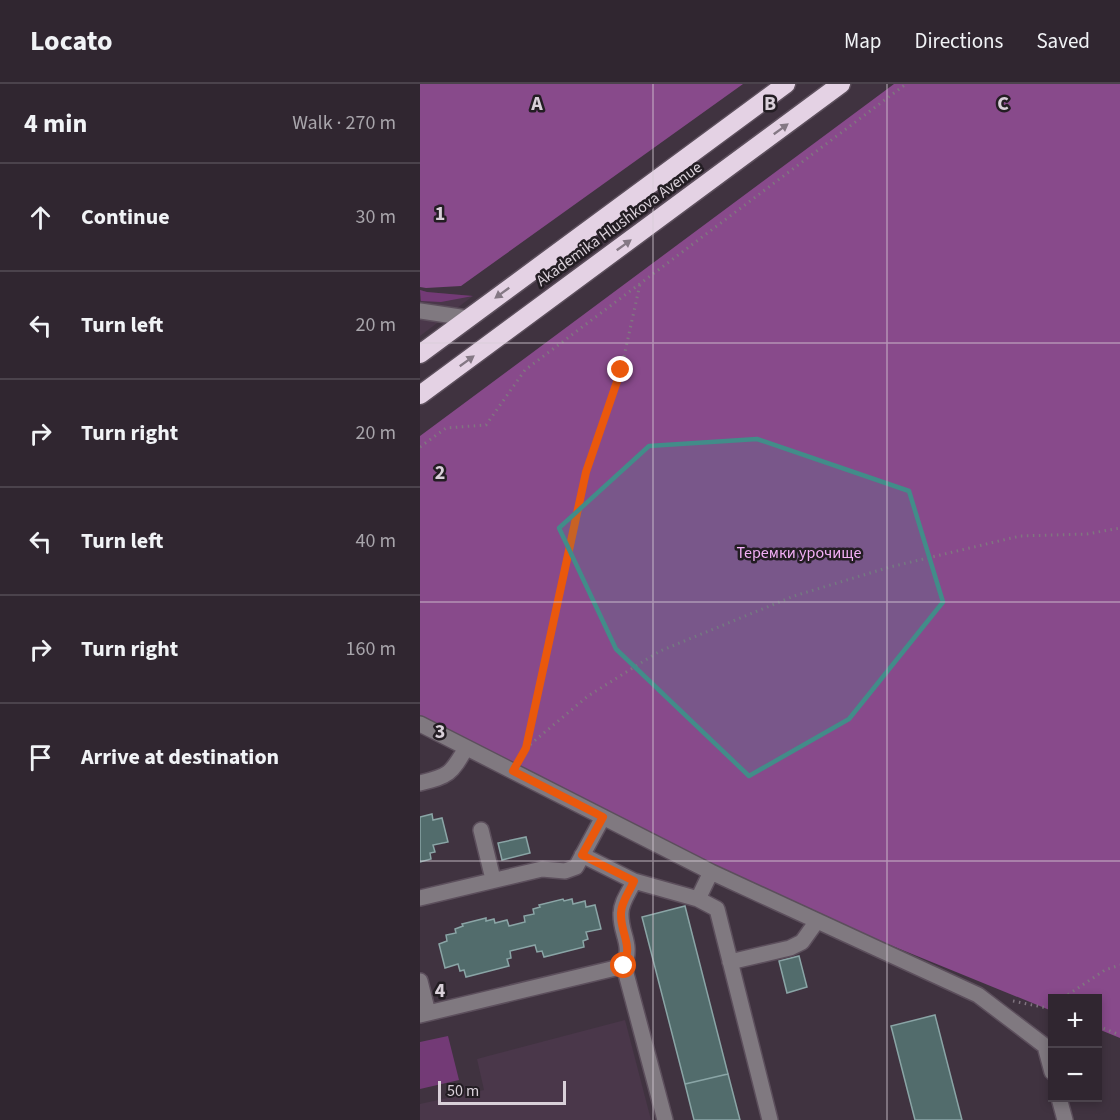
<!DOCTYPE html>
<meta charset="utf-8">
<style>
:root{--surface:#302630;--page:#382e38;--text:#f1f3f6;--muted:#a8a5ab;--line:#4b434c}
body{margin:0;font-family:"Source Sans 3",sans-serif;background:var(--page);color:var(--text)}
.controls{position:absolute;right:18px;bottom:18px;display:grid;overflow:hidden;border-radius:0px;box-shadow:0 3px 9px #0003}
.controls button{width:54px;height:54px;display:grid;place-items:center;padding:0;border:0;border-bottom:2px solid var(--line);background:var(--surface);color:var(--text);font:30px sans-serif}
.scale{position:absolute;left:18px;bottom:15px;width:128px;box-sizing:border-box;padding-left:6px;border:3px solid #d9d0d9;border-top:0;font-size:16px;line-height:21px;white-space:nowrap;color:#d9d0d9;-webkit-text-stroke:4px #231d23;paint-order:stroke}
.stop{position:absolute;width:18px;height:18px;margin:-14px;border:4px solid #ea580c;border-radius:50%;background:#fff}
.stop.end{background:#ea580c;border-color:#fff;box-shadow:0 2px 6px #0008}
.list{margin:0;padding:0;list-style:none}
h2{display:flex;justify-content:space-between;align-items:center;height:78px;margin:0;padding:0 24px;font-size:26px}
h2 small{font-size:20px;font-weight:400;color:var(--muted)}
.list li{display:grid;grid-template-columns:39px 1fr auto;gap:18px;align-items:center;box-sizing:border-box;height:108px;padding:0 24px;border-top:2px solid var(--line)}
.list b{display:block;font-size:22px;white-space:nowrap}
.list em{font-size:20px;font-style:normal;color:var(--muted)}
.icon{flex:none;width:33px;height:33px;fill:none;stroke:currentColor;stroke-width:2;stroke-linecap:round;stroke-linejoin:round}
.map{position:relative;flex:none;width:700px;height:1036px;overflow:hidden}
header{display:flex;align-items:center;gap:36px;box-sizing:border-box;height:84px;padding:0 30px;background:var(--surface);border-bottom:2px solid var(--line)}
header strong{font-size:28px}
nav{display:flex;gap:33px;margin-inline-start:auto;font-size:21px}
main{display:flex}
aside{flex:1;background:var(--surface)}
.map>svg:first-child{display:block}
.built{fill:#4a374a}
.green{fill:#733a76}
.forest{fill:#884a8b}
.building{fill:#526c6c;stroke:#8aa5a6;stroke-width:1.5}
.lines{fill:none;stroke-linecap:round;stroke-linejoin:round}
.minor-casing{stroke:#5c4f5c;stroke-width:18}
.highway-casing{stroke:#5c4f5c;stroke-width:21}
.path{stroke:#807580;stroke-width:3;stroke-dasharray:1.5 4.5;stroke-linecap:butt}
.minor{stroke:#807980;stroke-width:15}
.highway{stroke:#e4d2e4;stroke-width:18}
.oneway{fill:#847884}
.route{stroke:#ea580c;stroke-width:8}
.marked{fill:#428c89;fill-opacity:0.2;stroke:#428c89;stroke-width:4.5;stroke-linejoin:round}
.grid{fill:none;stroke:#d9d0d9;stroke-width:1.5;stroke-opacity:0.55}
.labels{text-anchor:middle;dominant-baseline:central;stroke-width:5;stroke-linejoin:round;paint-order:stroke}
.street-label{font-size:16px;fill:#d9d0d9;stroke:#231d23}
.park-label{font-size:16px;fill:#f3aff6;stroke:#231d23}
.grid-label{font-size:20px;text-anchor:middle;font-weight:bold;fill:#d9d0d9;stroke:#231d23;stroke-width:5;stroke-linejoin:round;paint-order:stroke}
</style>
<header>
<strong>Locato</strong>
<nav><a>Map</a><a>Directions</a><a>Saved</a></nav>
</header>
<main>
<aside>
<h2>4 min<small>Walk · 270 m</small></h2>
<ul class="list">
<li><svg class="icon" aria-label="ahead" viewBox="0 0 24 24"><path d="M12 20V5M6 11l6-6 6 6"/></svg><div><b>Continue</b></div><em>30 m</em></li>
<li><svg class="icon" aria-label="left" viewBox="0 0 24 24"><path d="M17 20v-9H6M10 6l-5 5 5 5"/></svg><div><b>Turn left</b></div><em>20 m</em></li>
<li><svg class="icon" aria-label="right" viewBox="0 0 24 24"><path d="M7 20v-9h11M14 6l5 5-5 5"/></svg><div><b>Turn right</b></div><em>20 m</em></li>
<li><svg class="icon" aria-label="left" viewBox="0 0 24 24"><path d="M17 20v-9H6M10 6l-5 5 5 5"/></svg><div><b>Turn left</b></div><em>40 m</em></li>
<li><svg class="icon" aria-label="right" viewBox="0 0 24 24"><path d="M7 20v-9h11M14 6l5 5-5 5"/></svg><div><b>Turn right</b></div><em>160 m</em></li>
<li><svg class="icon" aria-label="arrive" viewBox="0 0 24 24"><path d="M6 21V4h12l-3 4 3 4H6"/></svg><div><b>Arrive at destination</b></div></li>
</ul>
</aside>
<div class="map">
<svg width="700" height="1036" viewBox="0 0 700 1036">
<rect width="100%" height="100%" fill="#403340"/>
<path class="built" d="M0,206L7,208L53,212L0,252Z
M205,936L231,1036H0V1020L64,1006L57,975Z"/>
<path class="green" d="M0,206L7,208L53,212L21,218L1,217Z
M28,952L39,996L0,1005V958Z"/>
<path class="forest" d="M0,0H323L41,202L6,204L0,203Z
M474,0H700V954L678,945V914H632V927L335,806L0,635V352Z"/>
<path class="building" d="M12,730L13,736L22,734L28,758L13,761L15,768L10,769L11,775L0,778V733Z
M106,753L110,769L82,776L78,759Z
M143,815L144,817L152,815L153,820L165,817L166,823L175,821L181,845L166,848L168,855L163,857L164,863L124,873L122,867L117,868L115,861L90,867L91,874L87,875L89,882L46,893L44,886L40,887L38,880L25,884L19,860L27,857L26,851L36,849L35,845L43,842L42,840L66,834V837L74,835L75,839L87,836L89,842L105,838L104,832L114,830L113,825L120,823L119,821Z
M265,822L308,990L265,1000L222,833Z
M379,872L387,903L367,909L359,877Z
M515,931L525,970L542,1036H495L471,942Z
M308,990L320,1036H274L265,1000Z"/>
<g class="lines">
<defs>
<path id="minor" d="M0,227L47,234
M0,640L291,788L558,911L625,962L632,988
M0,699C29,692 31,690 46,664
M61,746L73,795
M162,771L214,797C210,807 201,818 201,829C200,850 213,859 204,882L245,1036
M291,788L278,815L297,825L350,1036
M214,797L278,815
M0,814L122,785L145,787L156,783L183,733
M310,878L370,864L382,858L397,837
M0,897L8,929
M0,931L204,882
M639,1014L645,1036"/>
<path id="highway" d="M0,270L366,0
M0,311L421,0"/>
</defs>
<use href="#minor" class="minor-casing"/>
<use href="#highway" class="highway-casing"/>
<path class="path" d="M0,363L26,344L66,341L105,286L486,0
M106,662L166,388L201,286L220,200
M100,675L106,664L168,612L240,567L374,512L470,483L600,452L667,450L700,444
M643,914L685,886L700,881
M593,917L632,925
M678,942L700,951"/>
<use href="#minor" class="minor"/>
<use href="#highway" class="highway"/>
</g>
<defs><path id="oneway-solid" d="M-6-.8H1V-3.2L6.5 0L1 3.2V.8H-6Z" transform="scale(1.5)"/></defs>
<g class="oneway">
<use href="#oneway-solid" transform="translate(361 45) rotate(-36)"/>
<use href="#oneway-solid" transform="translate(204 161) rotate(-36)"/>
<use href="#oneway-solid" transform="translate(82 209) rotate(144)"/>
<use href="#oneway-solid" transform="translate(47 277) rotate(-36)"/>
</g>
<g class="lines">
<path class="route" d="M201,286L166,388L106,664L93,687L183,733L162,771L214,797C210,807 201,818 201,829C200,849 213,859 204,882"/>
</g>
<path class="marked" d="M337,355L489,407L523,518L429,635L329,692L196,565L139,444L229,362Z"/>
<path class="grid" d="M233,0V1036M467,0V1036M0,259H700M0,518H700M0,777H700"/>
<g class="labels">
<g class="street-label">
<text transform="translate(199 140) rotate(-36)">Akademika Hlushkova Avenue</text>
</g>
<g class="park-label">
<text x="379" y="469">Теремки урочище</text>
</g>
</g>
<g class="grid-label">
<text x="117" y="26">A</text>
<text x="350" y="26">B</text>
<text x="583" y="26">C</text>
<text x="20" y="136">1</text>
<text x="20" y="395">2</text>
<text x="20" y="654">3</text>
<text x="20" y="913">4</text>
</g>
</svg>
<div class="controls">
<button>+</button>
<button>−</button>
</div>
<div class="scale">50 m</div>
<div class="stop" style="left:204px;top:882px"></div>
<div class="stop end" style="left:201px;top:286px"></div>
</div>
</main>
